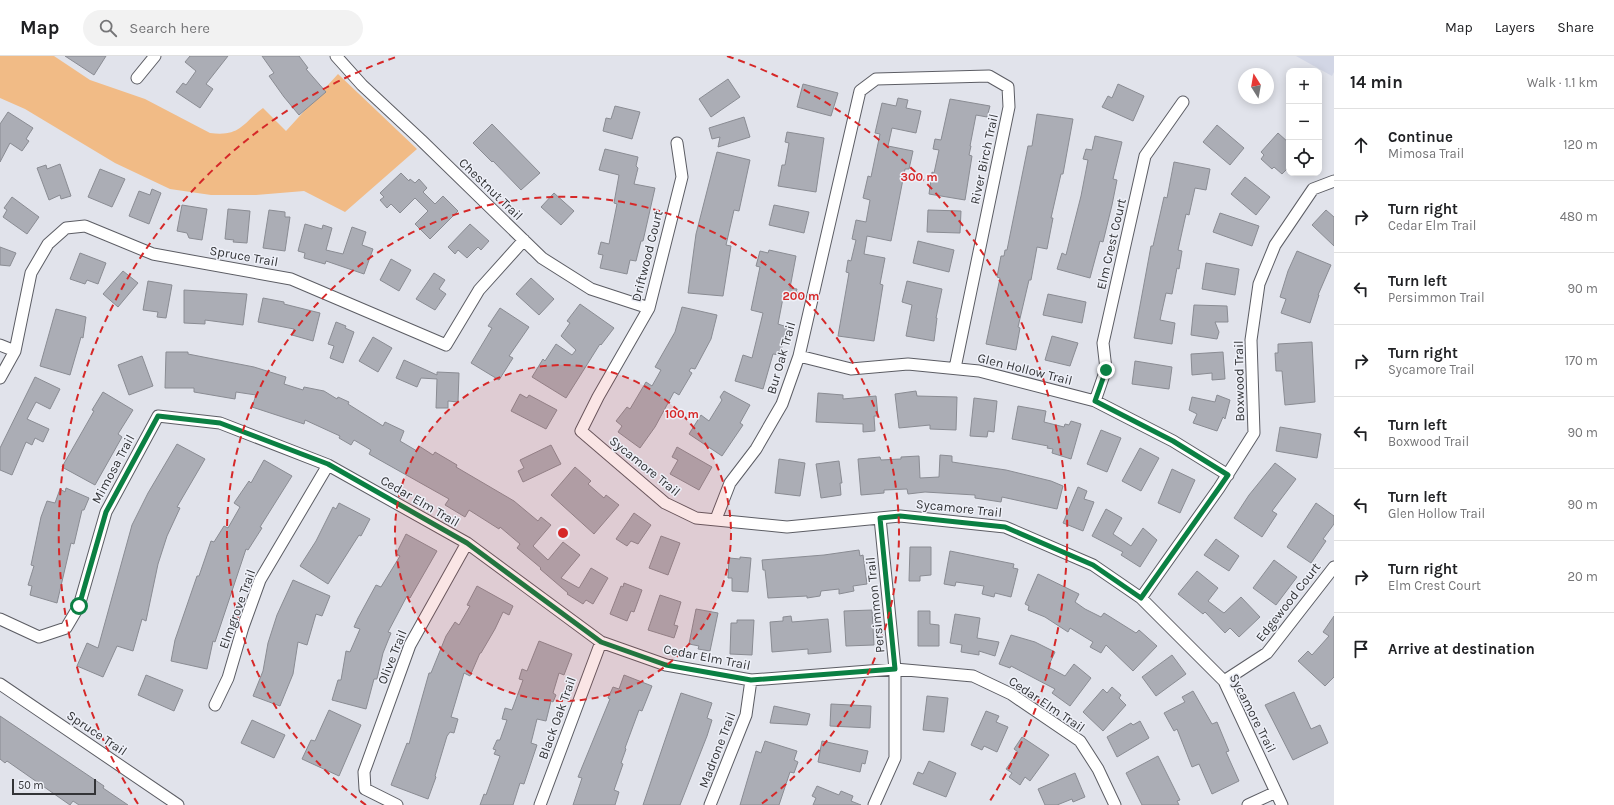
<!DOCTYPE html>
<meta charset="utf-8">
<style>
:root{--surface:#fff;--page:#f2f2f2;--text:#202124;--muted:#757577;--line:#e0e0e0}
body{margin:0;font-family:Karla,sans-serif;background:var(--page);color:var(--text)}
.controls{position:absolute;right:12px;top:12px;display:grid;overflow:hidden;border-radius:8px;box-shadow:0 2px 10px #0003}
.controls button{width:36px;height:36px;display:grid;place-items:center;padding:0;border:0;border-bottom:1px solid var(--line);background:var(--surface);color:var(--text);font:20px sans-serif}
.compass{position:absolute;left:1238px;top:12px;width:36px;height:36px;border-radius:50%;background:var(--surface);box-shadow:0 2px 10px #0003;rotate:349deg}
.scale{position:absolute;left:12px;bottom:10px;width:84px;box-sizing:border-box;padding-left:4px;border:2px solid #333437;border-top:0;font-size:11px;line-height:14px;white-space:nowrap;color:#333437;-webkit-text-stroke:3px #eef0f8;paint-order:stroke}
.stop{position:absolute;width:12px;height:12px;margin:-9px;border:3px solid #0b8043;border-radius:50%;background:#fff}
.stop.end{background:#0b8043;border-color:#fff;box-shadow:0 1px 4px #0008}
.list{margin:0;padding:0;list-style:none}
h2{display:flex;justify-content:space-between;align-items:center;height:52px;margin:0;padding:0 16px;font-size:17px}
h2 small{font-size:13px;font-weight:400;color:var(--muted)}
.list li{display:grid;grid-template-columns:26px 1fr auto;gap:12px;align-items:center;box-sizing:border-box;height:72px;padding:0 16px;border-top:1px solid var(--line)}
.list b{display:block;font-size:15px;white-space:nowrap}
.list p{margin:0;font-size:13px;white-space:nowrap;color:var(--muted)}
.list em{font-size:13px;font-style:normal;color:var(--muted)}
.icon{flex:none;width:22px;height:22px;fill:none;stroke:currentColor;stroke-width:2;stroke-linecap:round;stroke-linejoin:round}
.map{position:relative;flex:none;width:1334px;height:749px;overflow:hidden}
header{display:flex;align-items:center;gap:24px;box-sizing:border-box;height:56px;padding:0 20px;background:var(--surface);border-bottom:1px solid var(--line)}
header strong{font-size:19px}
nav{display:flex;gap:22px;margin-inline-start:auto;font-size:14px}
.search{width:280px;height:36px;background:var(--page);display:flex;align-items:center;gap:10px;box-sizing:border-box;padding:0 14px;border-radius:22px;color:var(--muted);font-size:15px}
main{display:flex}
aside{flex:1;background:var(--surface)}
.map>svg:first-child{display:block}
.built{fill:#d2d6e5}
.green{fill:#f1bb86}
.building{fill:#abadb5;stroke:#8a8c93}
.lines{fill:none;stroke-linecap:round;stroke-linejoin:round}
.minor-casing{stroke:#5c5d64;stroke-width:13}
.minor{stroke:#fff;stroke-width:11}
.route{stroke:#0b8043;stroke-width:5}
.ring{fill:none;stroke:#d62828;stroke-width:2;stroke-dasharray:7 5}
.labels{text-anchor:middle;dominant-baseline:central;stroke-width:3;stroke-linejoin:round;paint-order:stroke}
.street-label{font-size:13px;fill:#333437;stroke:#eef0f8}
.centre{fill:#d62828;stroke:#eef0f8;stroke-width:2}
.ring-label{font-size:12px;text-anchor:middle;font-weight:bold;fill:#d62828;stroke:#eef0f8;stroke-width:3;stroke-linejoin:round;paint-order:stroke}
</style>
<header>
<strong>Map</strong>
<div class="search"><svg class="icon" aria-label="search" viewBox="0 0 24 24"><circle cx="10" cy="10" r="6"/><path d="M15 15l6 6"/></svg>Search here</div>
<nav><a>Map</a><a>Layers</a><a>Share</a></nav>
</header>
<main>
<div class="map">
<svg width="1334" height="749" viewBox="0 0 1334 749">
<rect width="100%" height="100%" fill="#e1e3eb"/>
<path class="built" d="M1296,0H1334V16L1332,20Z"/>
<path class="green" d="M0,0H54L90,24L145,43L210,77C240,81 242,68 263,52L286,75L338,18L417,93L345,156L304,135L256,139H211L170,133L115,107L25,53L0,42Z"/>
<path class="building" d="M65,0H106L94,19Z
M190,0H228L206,28L213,33L200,52L176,36L183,27L186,29L196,15L185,6Z
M262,0H299L308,12L306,13L326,36L299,59L284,41L269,20L274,17Z
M728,23L740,41L711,61L699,43Z
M803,28L838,37L831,60L797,51Z
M1118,28L1144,40L1133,65L1102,51L1108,40L1112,42Z
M898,42L908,44L906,52L921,55L916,77L892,72L888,90L913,95L909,113H905L891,185L867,180L864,198L885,202L880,228L883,229L874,285L838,280L849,217L846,216L848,204L851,205L856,184L852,183L856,164L866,166L870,144L863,142L868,120L871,121L880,78L875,77L882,47L896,50Z
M950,43L990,50L987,61L976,59L970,90H971L969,99L972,100L965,144L929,138L932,116L934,117L939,94L933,93L935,83L941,84Z
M615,50L640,56L632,83L603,75L606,62L611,63Z
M8,56L33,72L26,83L29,85L22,95L10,87L0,106V68Z
M1037,58L1073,63L1063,118H1061L1051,162H1053L1047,193L1037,191L1031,224H1029L1018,271L1020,272L1016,294L986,288L1000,222L997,221L1001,200H1004L1005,194H1007L1028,90H1032Z
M744,61L750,81L718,91L720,81L712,83L709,72Z
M492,68L540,117L521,134L493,105L492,106L473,87Z
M1217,69L1244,92L1230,109L1203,86Z
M787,76L824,82L816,136L778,130L782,109H785L789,87L785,86Z
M1278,77L1289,87V111L1282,118L1274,111L1272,113L1261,103L1264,99L1261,96Z
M1095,80L1122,86L1113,123L1117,124L1112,149L1103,186L1100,185L1090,222L1057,213L1062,197L1066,199L1081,140L1088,104L1083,103L1086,93L1092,94Z
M605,93L638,101L636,110L638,112L634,128L655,132L643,185H641L636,205L630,204L627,218L600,212L603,199L598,198L601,186L609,188L617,148L614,147L619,119L599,114Z
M717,96L750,104L739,155L734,154L726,189L731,190L723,240L688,237L696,178Z
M1174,106L1210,113L1206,134L1195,132L1189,159L1186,158L1178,194L1182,195L1179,213L1177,212L1172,238L1166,237L1160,264L1175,267L1172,288L1134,282L1151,190H1153L1164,141L1167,142Z
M60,108L71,140L61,143L60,139L49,144L37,112L46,109L47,113Z
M100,113L125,123L112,151L88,141Z
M401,117L409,125L410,123L415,127L419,123L427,132L423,136L435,148L443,140L458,155L430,183L415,168L428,155L415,142L400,157L391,148L387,152L380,144L384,141L380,137Z
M1245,121L1270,141L1256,159L1231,138Z
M152,133L161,137L149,168L129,160L139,135L150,139Z
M554,137L574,155L561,169L541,151Z
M12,141L39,161L27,178L3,161L7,154L4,152Z
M182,149L207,153L202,184L189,182L187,177L177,175Z
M774,149L809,156L804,177L769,169Z
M228,153L250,155L247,187L233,186L234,184L225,183Z
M269,154L285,156V161H290L285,195L263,192Z
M928,154L961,155L960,177L927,176Z
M1326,154L1334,161V190L1312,169Z
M1220,157L1259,170L1252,190L1213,176Z
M305,168L322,173L323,169L332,172L326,194L343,198L352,171L366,176L362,189L373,193L364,218L326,205L325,208L304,202L305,197L298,195Z
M470,168L489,185L481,194L478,191L467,202L458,194L455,198L448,191Z
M918,185L954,194L949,216L913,207Z
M0,191L16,197L10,210L0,209Z
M769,194L796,200L790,232L797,233L794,244L783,242L778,268L787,271L780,299L773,298L763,333L735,325L743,299L752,302L763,257L751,254L760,211L756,210L760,195L768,197Z
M1297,195L1331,209L1318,239H1319L1310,267L1281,257L1286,243L1280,241L1288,215Z
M80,197L106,207L98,228L87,224L85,228L70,223Z
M391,203L411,214L399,235L380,224Z
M1206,207L1239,213L1235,239L1202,233Z
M123,215L138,227L118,251L103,238Z
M434,217L445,224L439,233L446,238L435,254L416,243Z
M531,222L554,243L539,259L516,238Z
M148,225L172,229L166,262L157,261L158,256L143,254Z
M907,225L942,233L936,262H937L934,285L906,280L912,249L902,246Z
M184,234L247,238L243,269L205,264V268L184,267Z
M1048,238L1086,246L1082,267L1043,259Z
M263,242L284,246V248L320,257L313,285L292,279L294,273L258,266Z
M580,248L614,272L601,289L600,288L566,342L532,321L543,303L545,305L556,288L572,299L576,294L561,280L570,267L567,265Z
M1194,249L1227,250L1228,266H1215L1219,276L1217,283L1191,279Z
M682,251L717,259L711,283L695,313L691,312L689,315L692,317L679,339L674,336L655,371L640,392L618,376L622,370L616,365L627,351L630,353L646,326L652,330L661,314L655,311L675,276Z
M500,252L529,271L509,300L513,302L499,324L471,307L492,272L488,270Z
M56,253L86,261L83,282L81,281L70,319L40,310Z
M336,266L346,270L345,272L354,276L343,307L330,302L334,290L328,288Z
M1052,280L1078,287L1070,310L1045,304Z
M373,281L392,292L378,316L359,305Z
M1312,286L1315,346L1285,349L1282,315H1276L1275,297H1278V288Z
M166,296H188V298L254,311L286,321L284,328L303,334L304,331L324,335L337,343L338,341L349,346L348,348L383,370L385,366L404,375L400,385L417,395L419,390L433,399L435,396L457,409L456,411L514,445L538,465L541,461L551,469L533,490L548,504L563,486L580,499L561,522L579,532L591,512L608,522L593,548L586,544L583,548L567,538L568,537L540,513L541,512L517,492L520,488L500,471L499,473L469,454L465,461L445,449L449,443L369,398L371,394L354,384L351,389L339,382L340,380L305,364L304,368L252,351L256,339L236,336L235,343L194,336V332H165Z
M1223,296L1225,323L1212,324V317L1192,319L1191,298Z
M142,300L153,330L129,339L118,309Z
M404,304L437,319V316L459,317L458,346L448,345V352H436L437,323L421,322L417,331L396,322Z
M1135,305L1172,311L1169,333L1132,328Z
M35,321L60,333L50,353L36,346L27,363L49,373L43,386L35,382L32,389L26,386L12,419L0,414V392Z
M724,335L750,349L740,367L743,369L722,400L689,378L701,359L709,365L722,344L720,341Z
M916,335L917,340L957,341L956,374L930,373V369L899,372L895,338Z
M103,336L133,354L118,378L122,381L95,429L62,411L94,355L92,354Z
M818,337L843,339V343L876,340L878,360H874L875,375L863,376V368L816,366Z
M520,338L527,342L529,339L557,354L546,373L511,355Z
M1217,339L1230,344L1225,363L1223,361L1217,375L1193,367L1197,358L1189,354L1192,341L1215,346Z
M974,342L997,345L994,376L988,375L987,381L970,380Z
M1018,350L1046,355L1044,366L1064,371L1065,368L1069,369L1071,365L1081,368L1071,403L1052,397L1053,393L1047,392L1048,390L1012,383Z
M1280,371L1321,378L1317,402L1276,395Z
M1101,374L1121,382L1107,416L1087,408Z
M177,388L205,403L177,451L180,452L167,480L158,508L146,565L142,563L133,595L117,590L103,621L77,610L87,587L98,592L132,469L148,437Z
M551,389L561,408L523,426L518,415L524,412L520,404Z
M677,391L712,411L699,434L670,418L678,404L672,401Z
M1140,392L1159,402L1141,435L1122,425Z
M940,399L952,400V406L1006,414L1051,425L1063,430L1057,453L1002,441L1001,446L975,442V439L925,436L908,438L907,433L884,434V437L861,439L858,403L880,401L881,404L901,403V401L919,400L920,422L939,421Z
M779,403L805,407L800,440L775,437Z
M264,404L292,420L260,471L262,472L248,494L246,493L215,586L213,585L207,613L171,605L175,584L197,520H199L211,485L214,486L224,470L228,472L240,451L234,447L249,425L251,427Z
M839,405L842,427H840L841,439L821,442L816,408Z
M1275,407L1296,423L1272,455L1277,458L1262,481L1234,462L1249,439Z
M575,411L591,425L588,428L604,442L606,439L619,449L594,478L551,439Z
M1172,413L1195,424L1180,457L1158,447Z
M1078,431L1087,435L1084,443L1094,446L1083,475L1063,467Z
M66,432L89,442L84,454H82L74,488L71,487L57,547L30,539L32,530L28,529L34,510L31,509L41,461L47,445L55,447L60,433L65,436Z
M339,447L370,463L361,480L359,479L328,528L300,510L316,485L333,451L336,453Z
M1316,447L1334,460V468L1323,483L1326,485L1311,507L1287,491Z
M1106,453L1122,462L1113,478L1131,490L1143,472L1157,484L1140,511L1121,499L1123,496L1092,480Z
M634,457L651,469L638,488L631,485L627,490L616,483Z
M406,478L437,495L410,542L407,540L388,576L391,577L383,597L377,623H374L366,653L332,644L338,624H341L346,595L350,596L360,573L354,571L358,562L376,529L381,531L400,500L396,498Z
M661,480L680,487L668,519L649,512Z
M1216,483L1239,500L1229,515L1204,499Z
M910,491H931V519L920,520V525H909Z
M859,494L860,500L863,499L867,528L853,530L854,535L839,538V533L821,535L820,540L807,542V540L768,542L765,514H763L762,504L824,499Z
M950,495L1014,508L1013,512L1018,513L1011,541L995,537L994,541L982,538L984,530L956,526L955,530L944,528Z
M740,501L751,502L748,536L732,535V522H728L729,502L740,503Z
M1274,504L1297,521L1276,549L1253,532Z
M1197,515L1218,532L1208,545L1221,555L1224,557L1241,541L1260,561L1239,581L1230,572L1225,577L1205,556L1203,558L1178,538Z
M1038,518L1079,538L1075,546L1085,553L1101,561L1104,557L1136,577L1139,574L1157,590L1133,615L1106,589L1101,597L1090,591L1093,586L1070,572L1068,576L1045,561L1028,554L1029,550L1025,548Z
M293,524L330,540L322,560L316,558L307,589L298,586L293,618L280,650L253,640L263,615L268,587L277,559Z
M624,527L642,534L634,556L631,555L627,565L610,558L621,530L623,531Z
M477,530L513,550L509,559L503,556L495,573L481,597H480L470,620L464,617L451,661L458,663L454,677L450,676L447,680L435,720L436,721L428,743L391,729L407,687L409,688L429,617H431L446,580L455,566L459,569L470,550L467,549Z
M660,539L681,546L674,569L678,570L674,582L648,574Z
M696,553L718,557L710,595L698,593L699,590L689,588Z
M872,554L874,589L846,590L844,555Z
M918,555H930V568L939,569V590H918Z
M955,558L980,562L977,582L999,586L995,600L979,595V599L961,596L962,589L950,587Z
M791,560L792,566L828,563L831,596L808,598V593L772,596L770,566L783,565V561Z
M1334,560V621L1325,630L1298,605L1308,595L1312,599L1329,580L1323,576Z
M737,564H754L752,599L730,598L731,567H737Z
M1011,579L1035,586L1055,596L1048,611L1065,620L1074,608L1091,622L1070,650L1052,637L1055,633L1011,610L1010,612L999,608Z
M539,585L572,598L564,619L559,617L553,637L556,639L553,646L551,645L546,665L537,663L531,687L537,689L524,728L520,727L513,749H480L484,738L486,739L500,700L494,698L496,694L493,693L497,684H500L507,664L502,663L505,652L512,654L523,624L519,623L522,613L527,615Z
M1172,599L1186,618L1156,640L1142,621Z
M146,619L183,634L174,655L138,639Z
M624,619L652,630L642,655L639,654L625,692L626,693L621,707L623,708L614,734L619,736L615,749H573L582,722L578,721L610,643L608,642L613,631L619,633Z
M1112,631L1121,639L1119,642L1126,649L1103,675L1083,656L1103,633L1107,637Z
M1193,635L1212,668L1217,666L1229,695L1226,696L1239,725L1212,738L1199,708L1192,711L1177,673L1174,675L1164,657L1185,646L1182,641Z
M1294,636L1311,673L1320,669L1328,687L1293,704L1265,649Z
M681,637L712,647L707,662L712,664L707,680L680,749H643Z
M927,640L948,642L944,676L923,674Z
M831,648L871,650L870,672L830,670Z
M774,650L810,658L807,669L770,667Z
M329,654L361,669L339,720L302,703L311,684L315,685Z
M986,655L999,660L996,666L1008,671L997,696L984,690L982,694L971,689Z
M0,660L104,730L103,732L128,749H79L73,745L70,749L7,705L5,707L0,703Z
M252,664L285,679L274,702L241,687Z
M1140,665L1149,682L1117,701L1107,681L1131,667L1133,669Z
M1022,681L1049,699L1030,725L1025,721L1020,729L1009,721L1012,717L1006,713L1018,696L1014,693Z
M765,685L797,695L794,704L798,706L794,717L790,716L779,749H740L756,695L761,697Z
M822,685L868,695L865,708L862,707L860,716L818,706Z
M1158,700L1180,744L1177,745L1179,749H1142L1126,717Z
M929,705L956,717L946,741L913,728L918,716L923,718Z
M1075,717L1085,741L1073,746L1072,743L1057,749H1045L1038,733Z
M817,730L839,739L841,735L853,740L851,745L861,749H813L816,742L812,740Z"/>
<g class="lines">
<defs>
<path id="minor" d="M336,0L362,29L421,84L542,202L591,233L649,252
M137,22L155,0
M677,87L682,121L649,252L598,341L581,375L665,447L696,462L787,471L900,460L1005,471L1093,509L1141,542L1224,625L1282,749
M0,289L15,295
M799,300L851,313L908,308L979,315L1095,345L1173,385L1228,419
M0,322L15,295L31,217L48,188L66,172L85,170L153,198L291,223L446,289L479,234L524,184
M1095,345L1106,313L1103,287L1145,100L1183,46
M716,463L730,427L756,393L782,348L799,300L860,35L876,23L989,20L1008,31L1009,51L955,312
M1141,542L1219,432L1254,377L1251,284L1259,228L1275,189L1313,133L1334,125
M0,563L39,581L66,572L79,550L106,456L158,360L220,367L328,409L467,487L601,586L666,609L751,624L895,613L973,620L1011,638L1080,685L1098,713L1115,749
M1224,625L1267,597L1334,511
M0,628L178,749
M215,649L228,622L243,571L260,524L328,409
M397,749L365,733L364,716L410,589L467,487
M540,749L601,586
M710,749L746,659L751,624
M874,749L895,702V613L880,462
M1248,749L1276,736"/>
</defs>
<use href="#minor" class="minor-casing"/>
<use href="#minor" class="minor"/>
</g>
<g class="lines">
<path class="route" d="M79,550L106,456L158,360L220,367L328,408L467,487L601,586L666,609L751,624L895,613L880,462L900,460L1005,471L1093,509L1141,542L1219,432L1228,419L1173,385L1095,345L1106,314"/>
</g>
<circle cx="563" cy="477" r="168" fill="#d62828" fill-opacity=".12"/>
<g class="ring">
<circle cx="563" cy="477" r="168"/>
<path d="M366 749A336 336 0 1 1 760 749"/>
<path d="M138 748A504 504 0 0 1 399 0M727 0A504 504 0 0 1 988 748"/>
</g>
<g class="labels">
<g class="street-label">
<text transform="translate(984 103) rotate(-78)">River Birch Trail</text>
<text transform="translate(491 133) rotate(44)">Chestnut Trail</text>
<text transform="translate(1111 188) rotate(-77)">Elm Crest Court</text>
<text transform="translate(244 200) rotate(10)">Spruce Trail</text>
<text transform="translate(647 200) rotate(-76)">Driftwood Court</text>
<text transform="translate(781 302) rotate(-74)">Bur Oak Trail</text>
<text transform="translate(1025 313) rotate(14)">Glen Hollow Trail</text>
<text transform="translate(1239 325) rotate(-91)">Boxwood Trail</text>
<text transform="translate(645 410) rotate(39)">Sycamore Trail</text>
<text transform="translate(113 413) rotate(-62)">Mimosa Trail</text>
<text transform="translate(420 445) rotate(30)">Cedar Elm Trail</text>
<text transform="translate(959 452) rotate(6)">Sycamore Trail</text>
<text transform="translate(1288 546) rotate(-52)">Edgewood Court</text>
<text transform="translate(875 549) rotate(-96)">Persimmon Trail</text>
<text transform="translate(237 553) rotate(-70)">Elmgrove Trail</text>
<text transform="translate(392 601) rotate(-68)">Olive Trail</text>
<text transform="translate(707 601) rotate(11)">Cedar Elm Trail</text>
<text transform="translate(1047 648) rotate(34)">Cedar Elm Trail</text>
<text transform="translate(1253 657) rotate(63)">Sycamore Trail</text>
<text transform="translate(557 662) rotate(-70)">Black Oak Trail</text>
<text transform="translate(97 677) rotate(34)">Spruce Trail</text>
<text transform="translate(717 694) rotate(-69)">Madrone Trail</text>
</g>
</g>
<circle cx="563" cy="477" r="6" class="centre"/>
<g class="ring-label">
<text x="919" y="125">300 m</text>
<text x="801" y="244">200 m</text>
<text x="682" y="362">100 m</text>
</g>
</svg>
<div class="controls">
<button>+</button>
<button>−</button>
<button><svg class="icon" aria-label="locate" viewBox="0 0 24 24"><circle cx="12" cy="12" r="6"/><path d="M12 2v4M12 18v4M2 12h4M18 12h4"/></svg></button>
</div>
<svg class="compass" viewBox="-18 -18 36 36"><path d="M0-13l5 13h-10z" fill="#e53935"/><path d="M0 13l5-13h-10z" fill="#757577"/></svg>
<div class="scale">50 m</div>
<div class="stop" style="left:79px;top:550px"></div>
<div class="stop end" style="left:1106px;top:314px"></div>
</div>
<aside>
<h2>14 min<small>Walk · 1.1 km</small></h2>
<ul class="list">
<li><svg class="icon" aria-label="ahead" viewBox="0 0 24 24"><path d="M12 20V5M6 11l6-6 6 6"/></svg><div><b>Continue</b><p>Mimosa Trail</p></div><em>120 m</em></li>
<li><svg class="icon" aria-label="right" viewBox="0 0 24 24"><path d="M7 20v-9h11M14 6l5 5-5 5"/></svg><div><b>Turn right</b><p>Cedar Elm Trail</p></div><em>480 m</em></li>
<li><svg class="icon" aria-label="left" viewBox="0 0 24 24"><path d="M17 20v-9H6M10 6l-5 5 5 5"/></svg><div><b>Turn left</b><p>Persimmon Trail</p></div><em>90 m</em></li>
<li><svg class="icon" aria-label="right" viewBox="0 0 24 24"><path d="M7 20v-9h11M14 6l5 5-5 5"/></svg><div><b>Turn right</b><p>Sycamore Trail</p></div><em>170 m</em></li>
<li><svg class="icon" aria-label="left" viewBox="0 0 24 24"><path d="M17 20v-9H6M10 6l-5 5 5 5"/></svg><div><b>Turn left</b><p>Boxwood Trail</p></div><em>90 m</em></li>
<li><svg class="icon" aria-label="left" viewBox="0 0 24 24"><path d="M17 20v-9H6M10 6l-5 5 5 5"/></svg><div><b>Turn left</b><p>Glen Hollow Trail</p></div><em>90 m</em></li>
<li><svg class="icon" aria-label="right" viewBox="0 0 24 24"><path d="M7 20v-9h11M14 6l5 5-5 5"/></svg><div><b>Turn right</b><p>Elm Crest Court</p></div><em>20 m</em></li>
<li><svg class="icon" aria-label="arrive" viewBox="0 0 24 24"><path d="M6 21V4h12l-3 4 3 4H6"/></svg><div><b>Arrive at destination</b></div></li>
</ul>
</aside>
</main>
